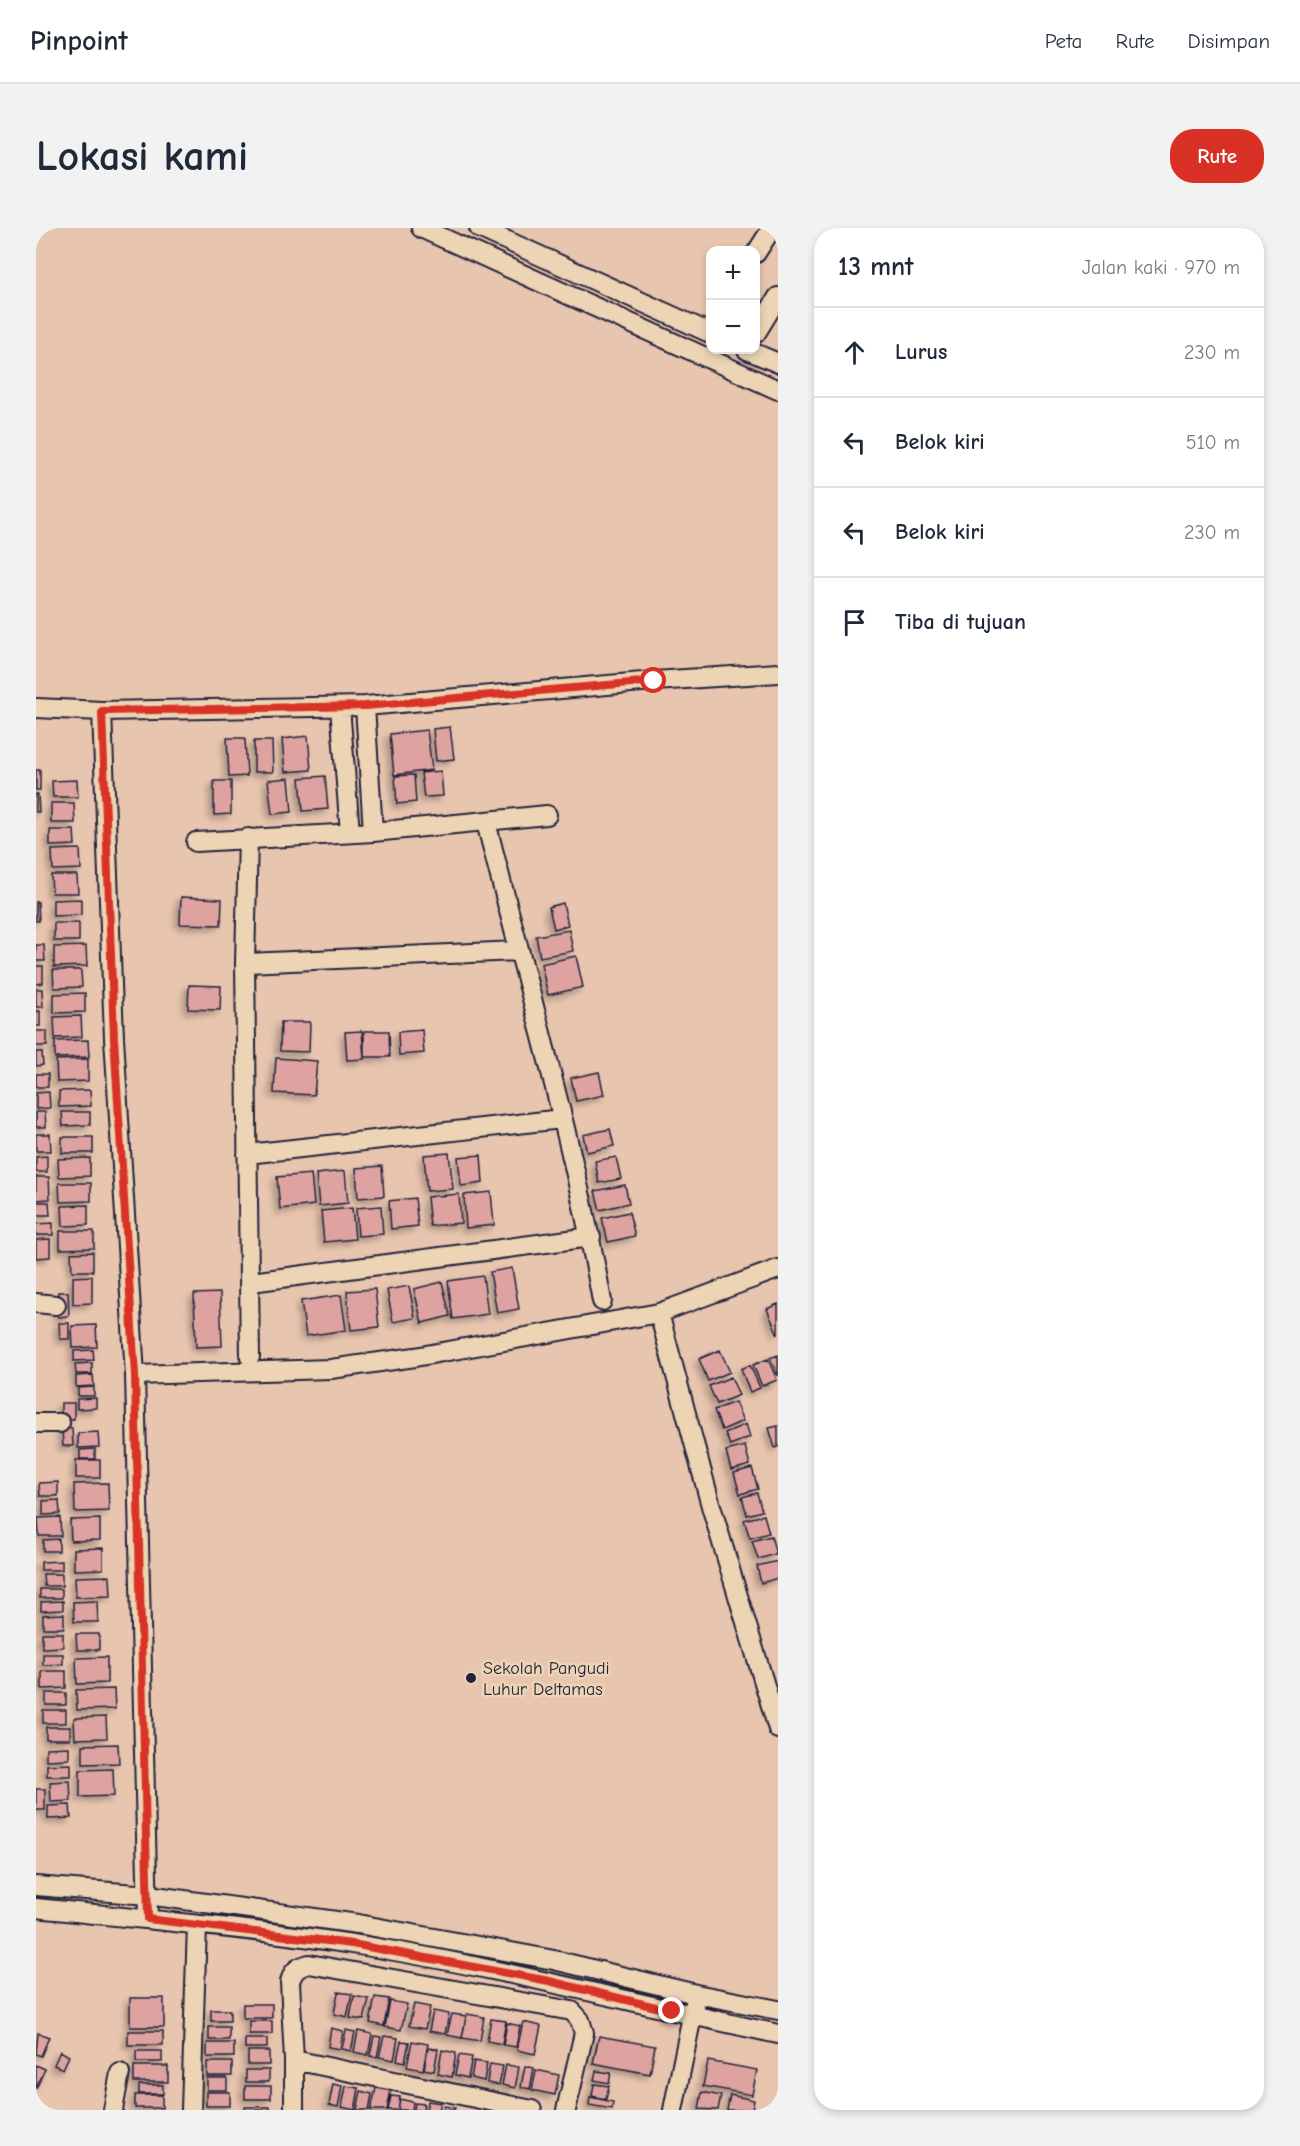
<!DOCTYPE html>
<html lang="id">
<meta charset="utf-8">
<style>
:root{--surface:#fff;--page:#f2f2f3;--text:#1f2937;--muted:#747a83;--line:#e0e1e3;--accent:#d93025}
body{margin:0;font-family:"Comic Neue",sans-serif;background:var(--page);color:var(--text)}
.controls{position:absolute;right:18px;top:18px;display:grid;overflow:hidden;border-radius:12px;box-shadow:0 3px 9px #0003}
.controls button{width:54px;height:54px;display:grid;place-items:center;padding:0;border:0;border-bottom:2px solid var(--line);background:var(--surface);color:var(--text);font:30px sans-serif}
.stop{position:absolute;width:18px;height:18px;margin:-14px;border:4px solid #d93025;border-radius:50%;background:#fff}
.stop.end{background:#d93025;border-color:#fff;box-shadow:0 2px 6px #0008}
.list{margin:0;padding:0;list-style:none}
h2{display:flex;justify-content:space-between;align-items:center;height:78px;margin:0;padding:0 24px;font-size:26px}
h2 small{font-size:20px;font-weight:400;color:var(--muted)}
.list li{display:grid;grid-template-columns:39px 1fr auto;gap:18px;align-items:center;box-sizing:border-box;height:90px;padding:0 24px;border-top:2px solid var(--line)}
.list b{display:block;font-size:22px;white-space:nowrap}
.list em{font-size:20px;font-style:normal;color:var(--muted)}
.icon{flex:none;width:33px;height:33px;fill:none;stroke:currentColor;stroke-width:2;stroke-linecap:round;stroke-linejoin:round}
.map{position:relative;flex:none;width:742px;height:1882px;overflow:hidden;border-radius:24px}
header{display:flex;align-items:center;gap:36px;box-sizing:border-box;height:84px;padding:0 30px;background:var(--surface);border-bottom:2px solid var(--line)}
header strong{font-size:28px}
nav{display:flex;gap:33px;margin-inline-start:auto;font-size:21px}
.intro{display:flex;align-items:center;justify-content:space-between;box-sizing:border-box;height:144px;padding:0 36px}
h1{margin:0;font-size:42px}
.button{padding:15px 27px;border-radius:24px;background:var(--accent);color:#fff;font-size:21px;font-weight:700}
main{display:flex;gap:36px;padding:0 36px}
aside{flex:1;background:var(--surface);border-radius:24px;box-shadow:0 3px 9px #0003}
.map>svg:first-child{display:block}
.building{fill:#dea3a0;stroke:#22223b;stroke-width:1.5;filter:url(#shadow)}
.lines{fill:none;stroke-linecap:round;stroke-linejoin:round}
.street-casing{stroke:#22223b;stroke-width:22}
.street{stroke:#edd4b5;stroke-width:18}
.route{stroke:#d93025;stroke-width:8}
.poi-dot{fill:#22223b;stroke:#edd4b5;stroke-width:2}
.labels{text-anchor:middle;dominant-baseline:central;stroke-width:5;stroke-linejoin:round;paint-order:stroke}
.poi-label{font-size:18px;fill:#22223b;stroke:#edd4b5;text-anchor:start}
</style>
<header>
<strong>Pinpoint</strong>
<nav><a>Peta</a><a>Rute</a><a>Disimpan</a></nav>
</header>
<div class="intro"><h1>Lokasi kami</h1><a class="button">Rute</a></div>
<main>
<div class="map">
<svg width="742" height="1882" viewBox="0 0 742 1882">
<defs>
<filter id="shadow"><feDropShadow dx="-4" dy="4" stdDeviation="3" flood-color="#0004"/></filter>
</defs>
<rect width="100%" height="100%" fill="#e8c5af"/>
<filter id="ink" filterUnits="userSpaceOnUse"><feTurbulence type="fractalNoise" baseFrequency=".0167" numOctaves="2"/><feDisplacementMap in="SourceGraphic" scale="12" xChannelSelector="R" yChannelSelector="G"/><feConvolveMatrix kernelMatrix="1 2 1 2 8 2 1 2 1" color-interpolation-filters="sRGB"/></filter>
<g filter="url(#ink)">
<path class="building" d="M414,499L418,531L400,533L397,501Z
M391,502L396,542L358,547L354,506Z
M272,508L275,542L249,544L246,511Z
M191,510H209L211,548L193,549Z
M218,513H236L237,544H218Z
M0,542H4V562H0Z
M405,543L407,568L388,569L385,545Z
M378,547L380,574L361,576L359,548Z
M289,548L292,581L267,583L264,550Z
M253,550L256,584L236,586L232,552Z
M41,552L42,569H17L16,553Z
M178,553H195V586L178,587Z
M0,566H2L3,584H0Z
M15,575H38L39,595H15Z
M14,602H38L39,617L14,618Z
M44,621L45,641L17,642L16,622Z
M15,647H41L42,665H16Z
M145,669L186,671L185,697L144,696Z
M45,671V687L17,688V672Z
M0,674H2L3,693H0Z
M527,675L532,697L518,701L513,679Z
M18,695H43V713H18Z
M533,702L537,723L504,729L500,708Z
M0,717H8L9,733H0Z
M50,718L51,738L18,739V719Z
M540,728L547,759L512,767L505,736Z
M0,738H7V755L0,756Z
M17,742H45L46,759L18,760Z
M153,757L185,758L184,782L152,781Z
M0,761H6L7,779H0Z
M49,765V784L18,785V766Z
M0,783H4V798H0Z
M45,788L46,809L19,810L18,789Z
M245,794H274L273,824L244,823Z
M386,802L388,825L363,827L362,804Z
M0,803H11V818H0Z
M326,803L328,831L311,832L309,804Z
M328,803H353L354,829H328Z
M52,812L53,829L19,830V813Z
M0,824H6L7,837L0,838Z
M240,830L281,833L278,867L238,865Z
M52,831V853L21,854L20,832Z
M563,844L568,867L540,873L535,850Z
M0,846H12V859H0Z
M54,862L55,878L23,879V863Z
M13,864L14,880L0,881V865Z
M0,884H9L10,899H0Z
M26,884H54V897L27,898Z
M574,901L578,918L551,924L547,907Z
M0,906H14L15,923H0Z
M26,909H57V925H26Z
M413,925L417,961L391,963L388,927Z
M445,927L447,955L425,958L422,929Z
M11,928V944H0V929Z
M580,929L585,951L563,955L559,933Z
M54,930V948L23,949L22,931Z
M346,938L348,968L322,970L320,940Z
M309,943L312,975L283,978L280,946Z
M275,946L278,977L244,981L241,949Z
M0,949H13L14,971L0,972Z
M23,955H55V973L24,974Z
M589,957L593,975L564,982L559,963Z
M455,964L458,997L430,1000L428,967Z
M423,966L425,995L394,998L391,969Z
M379,970L382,998L355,1001L353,973Z
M0,974H13L14,987H0Z
M52,977V997L27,998L26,978Z
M345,978L347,1006L322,1008L320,980Z
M316,980L319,1011L288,1014L285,983Z
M593,984L599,1008L572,1014L566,990Z
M17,995V1007H0V996Z
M24,1003H58V1020L24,1021Z
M14,1011V1029L0,1030V1012Z
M57,1024V1043H36L35,1025Z
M476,1040L483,1081L461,1085L454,1044Z
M56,1048V1075L37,1076V1049Z
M447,1048L452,1086L417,1091L412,1053Z
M406,1054L414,1088L386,1095L378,1061Z
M373,1058L379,1090L357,1094L351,1062Z
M339,1061L343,1099L315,1102L311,1063Z
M22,1064H32L33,1088L22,1089Z
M184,1065L186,1118L160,1119L158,1066Z
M305,1067L310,1102L270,1108L265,1073Z
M742,1076V1107L731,1081Z
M23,1095H33V1111H24Z
M60,1097L61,1119L37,1120L36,1098Z
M57,1122L58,1132L38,1133V1123Z
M684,1122L694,1144L672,1153L663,1131Z
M742,1127V1148L734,1130Z
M732,1131L741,1152L726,1158L717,1137Z
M56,1135V1146H40L39,1136Z
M714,1137L724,1160L714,1164L705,1141Z
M57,1147L58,1158L40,1159V1148Z
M695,1149L703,1167L681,1176L673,1158Z
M58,1159V1168H42V1160Z
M60,1170V1180L41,1181V1171Z
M699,1174L707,1193L686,1202L678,1182Z
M25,1175H38V1191H25Z
M710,1196L714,1209L694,1217L689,1205Z
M742,1198V1219L739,1220L733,1200Z
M26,1200H36L37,1218H27Z
M62,1204L63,1219L42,1220V1205Z
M709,1218L714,1237L695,1242L690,1223Z
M59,1221V1231H44V1222Z
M40,1232H64V1250H40Z
M716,1240L722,1261L704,1266L698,1245Z
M22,1254V1268H4L3,1255Z
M72,1255L73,1283L39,1284L38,1256Z
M721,1265L726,1283L711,1287L706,1269Z
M23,1272L24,1286L7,1287V1273Z
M728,1287L733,1305L714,1310L708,1292Z
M24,1289L25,1308H3L2,1290Z
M64,1291V1312L35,1313L34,1292Z
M735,1308L740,1326L722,1331L716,1313Z
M23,1311V1323H7V1312Z
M67,1320V1341L38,1342V1321Z
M26,1333V1342H5V1334Z
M742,1333V1350L725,1355L721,1338Z
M7,1346H26V1358H8Z
M74,1348L75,1368L40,1369L39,1349Z
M4,1361H26V1370H4Z
M27,1373V1382L5,1383V1374Z
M61,1373L62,1394H38L37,1374Z
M28,1386V1400H7V1387Z
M6,1405H27V1419L6,1420Z
M40,1406H63V1422H41Z
M7,1426H27V1436L7,1437Z
M71,1429V1455L41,1456L40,1430Z
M6,1443H30V1460L6,1461Z
M78,1461L79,1481L41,1482L40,1462Z
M10,1465H30V1477H10Z
M7,1482H30V1495H7Z
M70,1489L71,1510L39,1511L38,1490Z
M10,1499H34V1511H10Z
M82,1516L83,1535L47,1536V1517Z
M33,1519V1531L10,1532V1520Z
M35,1536V1548H11V1537Z
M77,1541L78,1568L44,1569V1542Z
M34,1553L35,1573L15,1574L14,1554Z
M0,1561H9V1582H0Z
M34,1577L35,1590L12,1591V1578Z
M302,1764L316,1766L311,1789L298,1786Z
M318,1768L333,1771L328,1792L314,1790Z
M339,1769L353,1771L348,1798L334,1795Z
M94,1770H128V1799H94Z
M354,1773L371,1776L365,1802L349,1799Z
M207,1776H236V1790H207Z
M378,1776L394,1779L389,1801L373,1798Z
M175,1782H194V1793H175Z
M397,1783L413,1786L409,1806L393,1803Z
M416,1786L430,1788L426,1810L411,1807Z
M431,1786L448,1789L444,1813L426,1810Z
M455,1791L470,1793L466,1816L451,1813Z
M213,1793H236V1806H213Z
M487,1794L505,1798L499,1826L481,1822Z
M471,1795L484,1798L480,1819L467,1817Z
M173,1799H193V1812H173Z
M295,1800L307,1803L304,1821L292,1819Z
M310,1802L319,1804L315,1823L306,1821Z
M92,1803H127V1817H92Z
M322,1803L336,1806L332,1827L318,1824Z
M2,1805L13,1809L5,1828L0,1826Z
M338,1808L345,1809L341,1829L334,1828Z
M348,1808L362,1810L358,1832L343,1829Z
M563,1808L619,1818L614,1846L557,1835Z
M209,1811H231V1820H209Z
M365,1813L373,1814L369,1834L361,1832Z
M376,1813L392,1816L387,1842L371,1839Z
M171,1815H198V1829H171Z
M392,1820L402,1821L398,1843L388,1841Z
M406,1822L420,1825L416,1849L402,1846Z
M24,1823L33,1828L27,1841L18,1837Z
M100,1823H126V1834H100Z
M212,1823H233V1837H212Z
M423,1827L436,1829L432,1850L419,1847Z
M438,1833L451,1835L448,1853L435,1850Z
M672,1833L721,1842L716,1867L667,1858Z
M171,1834H196V1848H171Z
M454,1836L467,1838L463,1857L451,1855Z
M0,1837L9,1841L0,1861Z
M470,1837L483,1839L479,1860L466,1857Z
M98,1838H132V1854H98Z
M489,1838L498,1840L494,1861L485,1859Z
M210,1842H233V1854H210Z
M500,1842L523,1847L519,1867L496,1862Z
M560,1843L575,1845L573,1855L558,1852Z
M171,1850H191V1862H171Z
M297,1856L306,1858L302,1879L293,1877Z
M558,1856L573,1858L570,1871L556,1868Z
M103,1857H127V1866H103Z
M209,1858H235V1871H209Z
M310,1858L323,1860L319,1882L306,1879Z
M340,1860L355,1862L351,1882H335Z
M325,1863L336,1866L333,1882H321Z
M170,1864H194V1878H170Z
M666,1864L685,1868L682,1882L663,1881Z
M99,1867H126V1880H99Z
M694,1867L718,1872L716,1882H691Z
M355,1868L364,1869L362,1882H352Z
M554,1869L577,1874L576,1881L553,1877Z
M364,1871L377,1874L376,1882H362Z
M392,1873L405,1875L403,1882H390Z
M379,1875L388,1876L387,1882H378Z
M408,1878L419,1880L418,1882H408Z
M209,1879H234V1882H209Z"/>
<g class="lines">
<defs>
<path id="street" d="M385,0L742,162
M443,0L674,105
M720,25L736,0
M720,105L742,69
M711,122L742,135
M329,478L337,604
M304,479L314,605
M0,480L66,483L329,478L618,453L742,445
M66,483L78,810L99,1147L112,1691
M450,594C490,753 537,912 566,1073
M212,610L209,735L214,1129
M160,614L337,604L511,587
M209,735L483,723
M211,926L526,891
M215,1054L555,1009
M0,1075L20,1077
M623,1085L675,1278L742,1501
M99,1147L295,1141L379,1129L623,1085L742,1041
M0,1195H24
M0,1658L112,1667L322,1696L518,1732L660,1766L742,1782
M0,1680C104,1691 212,1700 316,1716C459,1738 600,1776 742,1806
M258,1832L496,1882
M77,1882L84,1845
M155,1882L161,1697
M258,1882V1832L254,1754C257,1742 262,1739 273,1736L536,1783L544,1792L548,1805L530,1882
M637,1882L658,1778"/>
</defs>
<use href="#street" class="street-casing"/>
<use href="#street" class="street"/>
</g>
</g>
<g class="lines" filter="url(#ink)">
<path class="route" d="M618,453L329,478L66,483L78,810L99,1147L112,1691L316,1716L513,1753L636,1783"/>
</g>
<circle class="poi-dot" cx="435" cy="1450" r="6"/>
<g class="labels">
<g class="poi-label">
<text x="447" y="1440">Sekolah Pangudi<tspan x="447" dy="21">Luhur Deltamas</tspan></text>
</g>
</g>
</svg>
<div class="controls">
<button>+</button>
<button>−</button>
</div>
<div class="stop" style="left:618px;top:453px"></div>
<div class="stop end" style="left:636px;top:1783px"></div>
</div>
<aside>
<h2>13 mnt<small>Jalan kaki · 970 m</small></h2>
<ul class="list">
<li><svg class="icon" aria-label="ahead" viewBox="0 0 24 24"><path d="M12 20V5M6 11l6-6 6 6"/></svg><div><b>Lurus</b></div><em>230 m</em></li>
<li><svg class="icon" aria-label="left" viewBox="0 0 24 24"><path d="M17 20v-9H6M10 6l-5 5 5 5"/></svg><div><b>Belok kiri</b></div><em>510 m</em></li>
<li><svg class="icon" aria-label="left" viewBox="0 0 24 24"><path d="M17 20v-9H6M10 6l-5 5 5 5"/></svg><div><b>Belok kiri</b></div><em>230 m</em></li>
<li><svg class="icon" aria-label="arrive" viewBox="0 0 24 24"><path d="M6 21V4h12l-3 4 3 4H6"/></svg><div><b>Tiba di tujuan</b></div></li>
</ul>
</aside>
</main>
